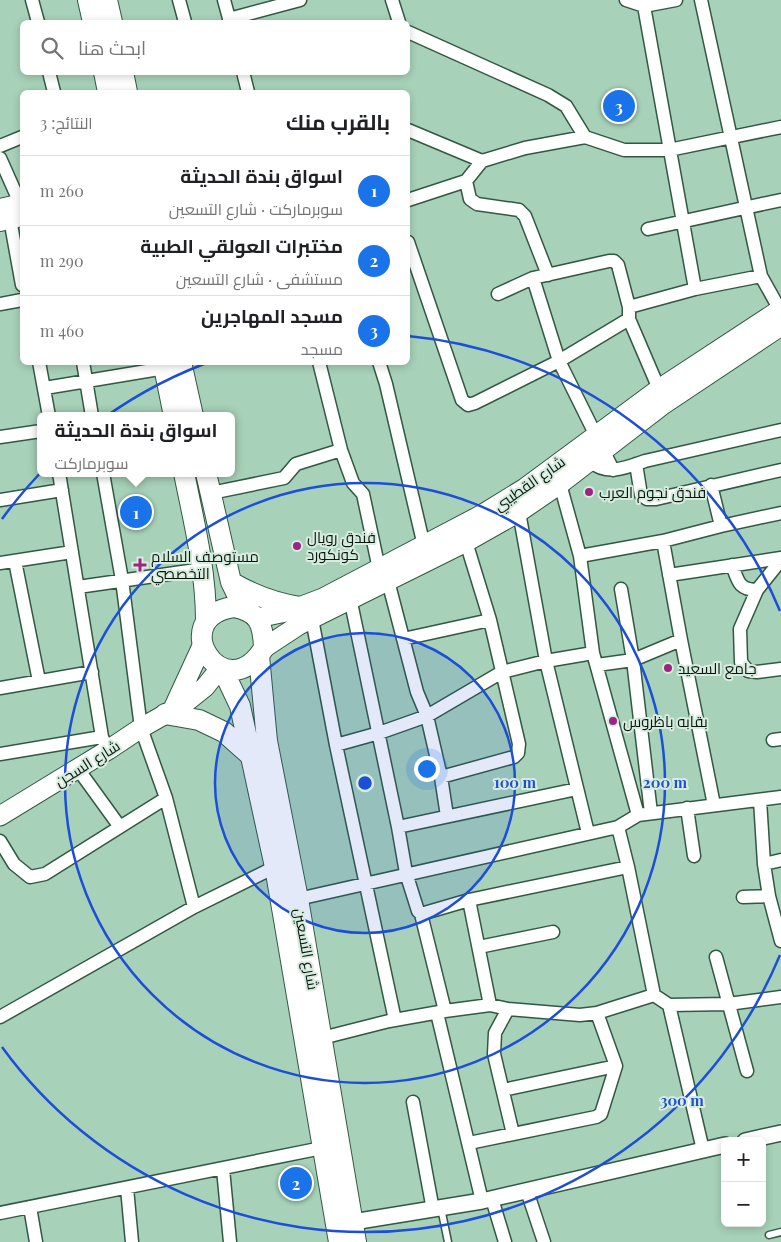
<!DOCTYPE html>
<html lang="ar">
<meta charset="utf-8">
<style>
:root{--surface:#fff;--page:#f6f6f6;--text:#202124;--muted:#757577;--line:#e0e0e0;--accent:#1a73e8}
body{margin:0;font-family:"Playfair Display",Cairo,serif;background:var(--page);color:var(--text);direction:rtl}
.controls{position:absolute;right:15px;bottom:15px;display:grid;overflow:hidden;border-radius:8px;box-shadow:0 2px 8px #0003}
.controls button{width:45px;height:45px;display:grid;place-items:center;padding:0;border:0;border-bottom:1px solid var(--line);background:var(--surface);color:var(--text);font:25px sans-serif}
.you{position:absolute;left:426px;top:768px;width:18px;height:18px;margin:-12px;border:4px solid #fff;border-radius:50%;background:#1a73e8;box-shadow:0 0 0 8px #1a73e833}
.badge{display:grid;place-items:center;width:32px;height:32px;border-radius:50%;background:var(--accent);color:#fff;font-size:16px;font-weight:700}
.pin{position:absolute;translate:-50% -50%;border:2px solid #fff;box-shadow:0 1px 5px #0006}
.popup{position:absolute;left:37px;top:412px;width:198px;height:65px;box-sizing:border-box;display:grid;place-content:center;border-radius:8px;background:var(--surface);filter:drop-shadow(0 1px 4px #0005);font-size:16px;white-space:nowrap;color:var(--muted)}
.popup b{font-size:19px;color:var(--text)}
.popup::after{content:'';position:absolute;left:50%;top:100%;margin-left:-10px;border:10px solid transparent;border-top-color:var(--surface)}
.list{margin:0;padding:0;list-style:none}
h2{display:flex;justify-content:space-between;align-items:center;height:65px;margin:0;padding:0 20px;font-size:21px}
h2 small{font-size:16px;font-weight:400;color:var(--muted)}
.list li{display:grid;grid-template-columns:32px 1fr auto;gap:15px;align-items:center;box-sizing:border-box;height:70px;padding:0 20px;border-top:1px solid var(--line)}
.list b{display:block;font-size:19px;white-space:nowrap}
.list p{margin:0;font-size:16px;white-space:nowrap;color:var(--muted)}
.list em{font-size:16px;font-style:normal;color:var(--muted)}
.icon{flex:none;width:28px;height:28px;fill:none;stroke:currentColor;stroke-width:2;stroke-linecap:round;stroke-linejoin:round}
.map{position:relative;flex:none;width:781px;height:1242px;overflow:hidden;direction:ltr}
.search{position:absolute;background:var(--surface);box-shadow:0 2px 8px #0003;left:20px;top:20px;width:390px;height:55px;display:flex;align-items:center;gap:12px;box-sizing:border-box;padding:0 18px;border-radius:8px;color:var(--muted);font-size:19px}
.panel{position:absolute;background:var(--surface);box-shadow:0 2px 8px #0003;left:20px;top:90px;width:390px;height:275px;border-radius:8px;direction:rtl}
.map>svg:first-child{display:block}
.lines{fill:none;stroke-linecap:round;stroke-linejoin:round}
.service-casing{stroke:#325843;stroke-width:9}
.minor-casing{stroke:#325843;stroke-width:15}
.tertiary-casing{stroke:#325843;stroke-width:18}
.secondary-casing{stroke:#325843;stroke-width:20}
.primary-casing{stroke:#325843;stroke-width:21}
.trunk-casing{stroke:#325843;stroke-width:22}
.service{stroke:#fff;stroke-width:6}
.minor{stroke:#fff;stroke-width:12}
.tertiary{stroke:#fff;stroke-width:15}
.secondary{stroke:#fff;stroke-width:18}
.primary{stroke:#fff;stroke-width:19}
.trunk{stroke:#fff;stroke-width:20}
.ring{fill:none;stroke:#1d4ed8;stroke-width:2.5}
.poi-dot{fill:#9b2681;stroke:#d7ecdf;stroke-width:2}
.labels{text-anchor:middle;dominant-baseline:central;stroke-width:4;stroke-linejoin:round;paint-order:stroke}
.street-label{font-size:15px;fill:#07170e;stroke:#d7ecdf}
.poi-label{font-size:15px;fill:#07170e;stroke:#d7ecdf;text-anchor:start}
.centre{fill:#1d4ed8;stroke:#d7ecdf;stroke-width:2.5}
.ring-label{font-size:15px;text-anchor:middle;font-weight:bold;fill:#1d4ed8;stroke:#d7ecdf;stroke-width:4;stroke-linejoin:round;paint-order:stroke}
</style>
<div class="map">
<svg width="781" height="1242" viewBox="0 0 781 1242">
<rect width="100%" height="100%" fill="#a7d1b8"/>
<g class="lines">
<defs>
<path id="service" d="M441,1208L448,1242
M769,1235L781,1232"/>
<path id="minor" d="M32,0L38,22
M179,0L185,22
M224,0L230,22
M392,0L399,22
M626,0L644,6L676,0
M701,0L761,276L780,310
M644,6L695,289
M229,19L300,0
M408,32L548,95L566,106L585,137
M49,72L54,92
M243,72L248,92
M408,130L482,161
M0,146L22,137
M0,158L20,203
M466,181L470,199L477,204L519,210L525,216L548,275
M408,200L466,181L482,161L525,148L585,137L624,150H669L781,127
M10,219L22,285
M648,229L781,200
M408,242L462,400L468,405L475,403L559,361L629,319
M533,278L559,361L613,470
M498,294L533,278L609,261H614L618,265L629,307V319L659,389
M0,304L22,300
M629,307L695,289L761,276
M39,362L49,416
M83,362L92,416
M319,362L341,450L353,483L363,494L379,569
M379,362L386,384L424,546
M45,388L165,368
M0,437L41,431
M589,461C608,476 625,468 645,461L781,430
M636,464L641,495L647,499H656L781,470
M59,473L102,737L108,750
M103,473L122,580L141,728L166,798L194,907
M560,484L580,556L593,653L638,815
M711,485L721,526
M211,493L284,478L296,464L341,450
M0,500L62,490
M519,512L546,661L588,833
M663,541L681,640L714,805
M580,556L663,541L721,526L781,513
M781,560L757,590L740,629L741,662L748,671L757,672L781,669
M15,561L39,681
M0,563L72,552
M732,565C738,580 738,590 757,590
M669,575L781,558
M388,581L417,692L427,716L441,777L447,816
M78,587L203,569
M621,589L633,660L651,813
M349,593L398,827L406,873L418,911L421,914L445,1011
M312,619L336,745L395,1020
M403,639L490,620
M597,665L633,660L681,640
M0,688L92,672
M773,740L781,739
M336,745L379,733L427,716L502,672L546,661L593,653
M0,754L102,737
M78,769L120,827
M441,777L514,757L518,753L519,744L490,620L466,542
M760,800L764,864L769,896L781,941
M687,808L694,856
M398,827L577,789
M618,827L628,867L654,995
M0,841L14,864L30,877L45,874L166,798
M764,864L781,860
M743,897L769,896
M298,899L618,827L638,815L781,797
M469,900L490,1005
M421,914L469,900L628,867
M479,947L553,932
M716,957L747,1071
M669,1005L703,1150
M508,1009L495,1033L494,1054L513,1134
M437,1013L482,1201
M0,1017L194,907L275,867
M322,1038L389,1021L445,1011L490,1005L508,1009L580,1015L597,1013L654,995L669,1005L728,1004L781,997
M503,1090L616,1066
M413,1102L433,1210
M469,1143L596,1117L601,1114L616,1066L597,1013
M223,1169L230,1242
M127,1188L132,1242
M527,1191L544,1242
M492,1199L505,1242
M30,1207L36,1242
M0,1213L322,1148"/>
<path id="tertiary" d="M745,1141L781,1133
M353,1222L482,1201L725,1145"/>
<path id="secondary" d="M0,208L22,203
M0,222L22,217"/>
<path id="primary" d="M257,618L286,612L323,598L481,515L525,488L659,389L781,309
M264,648L299,625L466,542L519,512L560,484L664,404L781,326
M173,709L202,646
M0,816L108,750L141,728L185,703L205,687L221,667"/>
<path id="trunk" d="M88,0L93,22
M107,0L112,22
M104,72L108,92
M123,72L127,92
M163,362L174,416
M181,362L193,416
M184,473C194,522 206,571 206,621
M206,473L231,582L244,609
M231,582C253,595 275,603 300,607
M234,607C259,612 263,623 264,648C224,712 164,617 234,607Z
M259,656L267,741L298,899L356,1242
M222,668L240,706L275,867L339,1242
M165,714L199,720L224,732L251,756"/>
</defs>
<use href="#service" class="service-casing"/>
<use href="#minor" class="minor-casing"/>
<use href="#tertiary" class="tertiary-casing"/>
<use href="#secondary" class="secondary-casing"/>
<use href="#primary" class="primary-casing"/>
<use href="#trunk" class="trunk-casing"/>
<use href="#service" class="service"/>
<use href="#minor" class="minor"/>
<use href="#tertiary" class="tertiary"/>
<use href="#secondary" class="secondary"/>
<use href="#primary" class="primary"/>
<use href="#trunk" class="trunk"/>
</g>
<circle cx="365" cy="783" r="150" fill="#1d4ed8" fill-opacity=".12"/>
<g class="ring">
<circle cx="365" cy="783" r="150"/>
<circle cx="365" cy="783" r="300"/>
<path d="M780 955A449 449 0 0 1 2 1047M2 519A449 449 0 0 1 204 364M408 336A449 449 0 0 1 780 611"/>
</g>
<g class="poi-dot">
<circle cx="589" cy="492" r="5"/>
<circle cx="297" cy="546" r="5"/>
<path d="M137.5 557.5h5v5h5v5h-5v5h-5v-5h-5v-5h5z"/>
<circle cx="668" cy="668" r="5"/>
<circle cx="613" cy="721" r="5"/>
</g>
<g class="labels">
<g class="street-label">
<text transform="translate(529 483) rotate(-35)">شارع القطيبي</text>
<text transform="translate(87 763) rotate(-32)">شارع السجن</text>
<text transform="translate(307 949) rotate(80)">شارع التسعين</text>
</g>
<g class="poi-label">
<text x="599" y="492">فندق نجوم العرب</text>
<text x="307" y="537">فندق رويال<tspan x="307" dy="17">كونكورد</tspan></text>
<text x="151" y="556">مستوصف السلام<tspan x="151" dy="17">التخصصي</tspan></text>
<text x="678" y="668">جامع السعيد</text>
<text x="623" y="721">بقابه باظروس</text>
</g>
</g>
<circle cx="365" cy="783" r="8" class="centre"/>
<g class="ring-label">
<text x="515" y="788">100 m</text>
<text x="665" y="788">200 m</text>
<text x="682" y="1106">300 m</text>
</g>
</svg>
<div class="controls">
<button>+</button>
<button>−</button>
</div>
<div class="you"></div>
<div class="pin badge" style="left:136px;top:512px">1</div>
<div class="popup"><b>اسواق بندة الحديثة</b>سوبرماركت</div>
<div class="pin badge" style="left:296px;top:1183px">2</div>
<div class="pin badge" style="left:619px;top:106px">3</div>
<div class="search"><svg class="icon" aria-label="search" viewBox="0 0 24 24"><circle cx="10" cy="10" r="6"/><path d="M15 15l6 6"/></svg>ابحث هنا</div>
<section class="panel">
<h2>بالقرب منك<small>النتائج: 3</small></h2>
<ul class="list">
<li><span class="badge">1</span><div><b>اسواق بندة الحديثة</b><p>سوبرماركت · شارع التسعين</p></div><em>260 m</em></li>
<li><span class="badge">2</span><div><b>مختبرات العولقي الطبية</b><p>مستشفى · شارع التسعين</p></div><em>290 m</em></li>
<li><span class="badge">3</span><div><b>مسجد المهاجرين</b><p>مسجد</p></div><em>460 m</em></li>
</ul>
</section>
</div>
